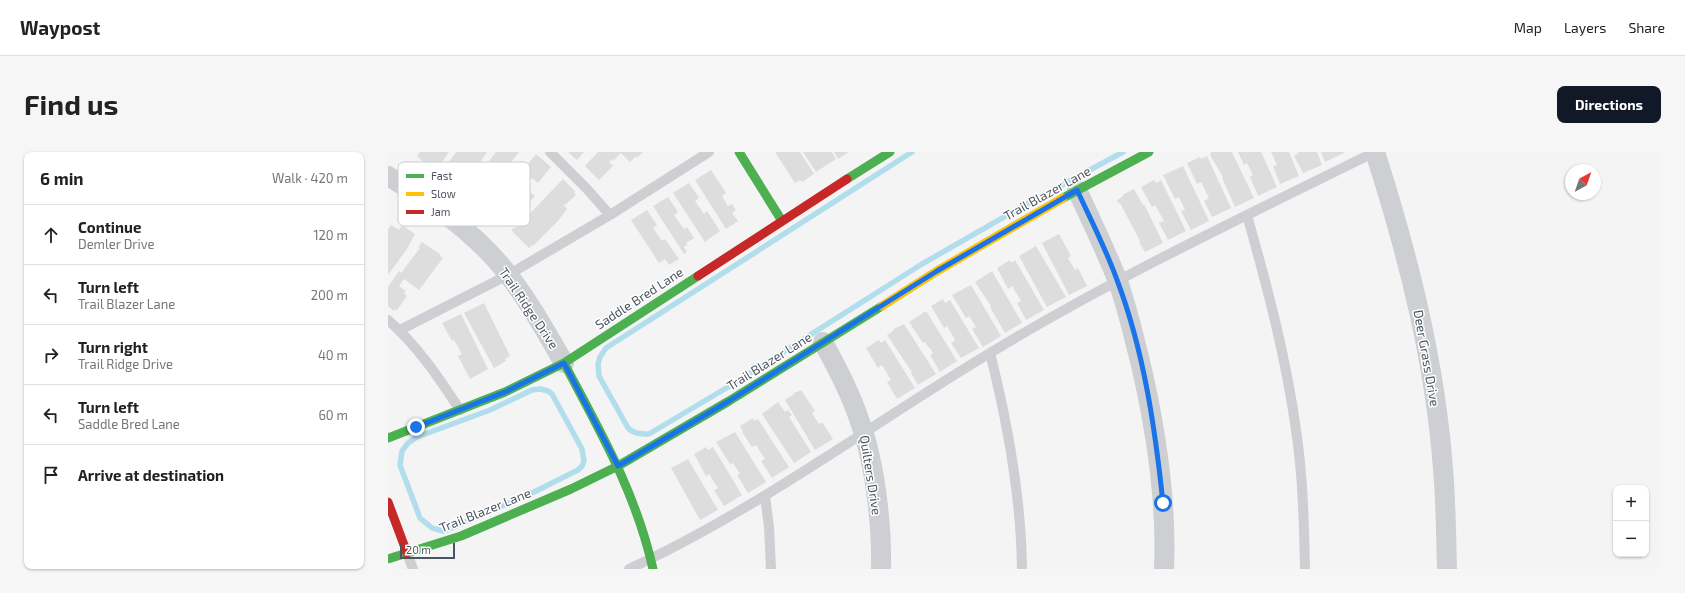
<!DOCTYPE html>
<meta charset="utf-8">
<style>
:root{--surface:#fff;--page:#f6f6f6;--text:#222;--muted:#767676;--line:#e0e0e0;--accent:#111827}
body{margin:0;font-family:"Exo 2",sans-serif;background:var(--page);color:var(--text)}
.controls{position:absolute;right:12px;bottom:12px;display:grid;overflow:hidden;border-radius:8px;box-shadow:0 1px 3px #0004}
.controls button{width:36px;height:36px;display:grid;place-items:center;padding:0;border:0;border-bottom:1px solid var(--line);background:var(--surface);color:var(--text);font:20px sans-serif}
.compass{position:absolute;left:1177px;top:12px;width:36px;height:36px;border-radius:50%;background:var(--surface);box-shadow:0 1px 3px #0004;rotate:40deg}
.scale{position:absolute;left:12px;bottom:10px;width:55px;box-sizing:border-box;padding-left:4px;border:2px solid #4b5560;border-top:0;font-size:11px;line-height:14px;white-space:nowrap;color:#4b5560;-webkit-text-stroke:3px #fff;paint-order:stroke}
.stop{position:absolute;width:12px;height:12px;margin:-9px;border:3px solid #1a73e8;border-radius:50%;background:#fff}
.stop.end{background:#1a73e8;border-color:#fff;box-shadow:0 1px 4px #0008}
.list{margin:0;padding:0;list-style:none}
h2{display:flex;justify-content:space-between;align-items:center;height:52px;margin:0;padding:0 16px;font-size:17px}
h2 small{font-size:13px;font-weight:400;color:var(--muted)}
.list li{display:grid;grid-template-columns:26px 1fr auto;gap:12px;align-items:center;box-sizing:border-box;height:60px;padding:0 16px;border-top:1px solid var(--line)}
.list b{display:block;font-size:15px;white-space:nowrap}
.list p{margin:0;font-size:13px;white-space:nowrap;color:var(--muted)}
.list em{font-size:13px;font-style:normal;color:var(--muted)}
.icon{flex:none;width:22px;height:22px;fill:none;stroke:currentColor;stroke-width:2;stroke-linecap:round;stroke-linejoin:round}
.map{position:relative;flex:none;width:1273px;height:417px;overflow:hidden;border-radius:8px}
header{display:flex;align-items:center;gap:24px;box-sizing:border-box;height:56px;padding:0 20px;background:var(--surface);border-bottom:1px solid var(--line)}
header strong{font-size:19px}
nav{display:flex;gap:22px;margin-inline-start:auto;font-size:14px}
.intro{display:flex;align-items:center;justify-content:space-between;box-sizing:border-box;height:96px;padding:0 24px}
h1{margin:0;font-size:28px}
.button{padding:10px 18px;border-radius:8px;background:var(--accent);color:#fff;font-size:14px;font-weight:700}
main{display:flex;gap:24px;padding:0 24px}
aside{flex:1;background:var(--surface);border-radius:8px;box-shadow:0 1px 3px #0004}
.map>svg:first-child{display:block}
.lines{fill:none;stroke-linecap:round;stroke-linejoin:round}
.stream{stroke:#b2ddec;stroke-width:5.5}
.building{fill:#ddddde}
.lane{stroke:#cecfd2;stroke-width:10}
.street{stroke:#cecfd2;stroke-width:20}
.fast{stroke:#4caf50;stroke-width:9}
.slow{stroke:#ffc107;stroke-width:9}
.jam{stroke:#c62828;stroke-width:9}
.route{stroke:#1a73e8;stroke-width:5}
.labels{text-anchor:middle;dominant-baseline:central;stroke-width:3;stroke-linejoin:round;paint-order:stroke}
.street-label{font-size:13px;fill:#4b5560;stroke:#fff}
.key{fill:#fff;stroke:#c9cccf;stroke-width:1}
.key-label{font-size:11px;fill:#4b5560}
</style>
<header>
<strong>Waypost</strong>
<nav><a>Map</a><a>Layers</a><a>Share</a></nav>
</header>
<div class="intro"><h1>Find us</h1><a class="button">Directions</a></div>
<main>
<aside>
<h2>6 min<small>Walk · 420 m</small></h2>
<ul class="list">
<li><svg class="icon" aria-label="ahead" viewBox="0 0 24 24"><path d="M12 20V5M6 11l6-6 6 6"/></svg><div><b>Continue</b><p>Demler Drive</p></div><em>120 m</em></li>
<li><svg class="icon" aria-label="left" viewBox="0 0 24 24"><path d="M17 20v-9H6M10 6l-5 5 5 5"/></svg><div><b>Turn left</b><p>Trail Blazer Lane</p></div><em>200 m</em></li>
<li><svg class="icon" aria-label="right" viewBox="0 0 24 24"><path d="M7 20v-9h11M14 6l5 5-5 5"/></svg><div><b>Turn right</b><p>Trail Ridge Drive</p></div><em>40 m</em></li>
<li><svg class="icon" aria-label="left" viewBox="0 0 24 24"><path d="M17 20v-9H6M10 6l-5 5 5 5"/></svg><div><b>Turn left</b><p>Saddle Bred Lane</p></div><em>60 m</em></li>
<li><svg class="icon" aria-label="arrive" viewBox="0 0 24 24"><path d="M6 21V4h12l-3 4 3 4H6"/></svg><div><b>Arrive at destination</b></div></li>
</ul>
</aside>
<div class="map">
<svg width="1273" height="417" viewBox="0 0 1273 417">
<rect width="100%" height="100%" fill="#f4f4f4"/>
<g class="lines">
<path class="stream" d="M524,0L218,196L212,205L210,212L211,224L240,276C246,282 253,282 261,282L340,235L534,112L637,53L735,0
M152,237L160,239L164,242L194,297L196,309L194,314L190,318L146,340L59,378L55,379L44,376L32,366L12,313L14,299L20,291L29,285L102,258L144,238Z"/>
</g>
<path class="building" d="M32,0H61L50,16L43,11L41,12L37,11L32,7L29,4Z
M68,0H99L91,12L92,13L75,35L64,27L66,24L56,17Z
M108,0H131L116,19L122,24L117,32L97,54L85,44L88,41L81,35Z
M180,0H196L189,8Z
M210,0H255L249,6L248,4L242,10L233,1L225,9L224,7L221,10L225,14L211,28L197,14Z
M387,0H412L426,22L414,30L412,28L407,31Z
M415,0H444L448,7L428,20Z
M446,0H461L450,7Z
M823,0H844L866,46L847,55L834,26L835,25L822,3Z
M850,0H873L889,35L870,44L862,25L865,23L859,11L856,13Z
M883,0H901L911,24L892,32L885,14L889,13Z
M910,0H929L934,13L915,21L906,4L911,1Z
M933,0H956V1L937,10Z
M148,2L163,15L150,31L144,26L142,28L139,25L133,32L147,44L122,74L109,64L110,62L102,55L105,52L107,53L127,29L126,28Z
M819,4L843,56L824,65L816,49L821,46L813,30L809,32L799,11L812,5L813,7Z
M795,14L821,69L803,78L793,59L797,58L791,45L787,47L775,23Z
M323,18L338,41L334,44L340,54L344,52L348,58L344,61L350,69L338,77L307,28Z
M175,27L188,40L186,41L188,43L177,53H175L179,57L169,70L145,94L144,93L141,96L123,78L127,75L128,76Z
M766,28L768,31L773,28L798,79L780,88L771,71L776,69L767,53L764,55L753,35Z
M301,31L311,46L307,49L316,62L319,59L332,79L317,90L285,41Z
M746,37L755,53L756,52L775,91L757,100L751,90L752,89L732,51L731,52L729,48L734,45L736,42Z
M280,45L290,60L286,63L296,77L299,75L306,86L298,91L300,92L296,95L299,100L296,102L265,54Z
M259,58L269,73L265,76L274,89L277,87L291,107L281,113L277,107L271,111L243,68Z
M3,73L11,78L14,73L27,82L19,97L0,123V77Z
M671,82L683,104L680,106L687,118L690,116L699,134L681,143L654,91Z
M34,90L53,103L52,104L55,106L31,138L16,127L11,134L18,139L16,141L19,144L9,158L7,157L6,159L0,154V135L11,119L13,121L32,96L30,95Z
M648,94L678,145L659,155L631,104Z
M622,108L623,111L627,108L656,158L638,168L629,151L633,149L624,134L620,137L609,116Z
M604,119L634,171L617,181L602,155L603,154L587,130Z
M583,133L613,184L595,195L584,177L588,175L581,164L578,166L564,143Z
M555,147L557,151L562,148L591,196L573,206L563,191L567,188L559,174L556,176L543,154Z
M96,151L122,204L117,207L118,209L106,216L76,161Z
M538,159L569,209L552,220L542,203L545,202L542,196H541L537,190L535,191L521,170Z
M73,162L100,217L82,227L70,204L74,202L66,188L64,189L54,171Z
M516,172L548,222L530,233L523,221L524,220L499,183L504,180L506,177Z
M491,188L493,191L497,188L527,236L509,247L499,230L503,228L494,213L490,216L478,196Z
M413,238L427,259L424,261L431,272L434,270L445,287L427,298L397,248L406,242V241Z
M390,250L397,260L400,258L404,263L401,265L423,300L406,311L374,262Z
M365,266L366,269L370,267L401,315L384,326L373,309L377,307L368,293L364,295L354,280L355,279L352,274Z
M347,280L378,330L360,341L349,323L352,322L345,311L342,312L328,290Z
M318,295L320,298L325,295L354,343L336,354L326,338L330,336L321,322L318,324L306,302Z
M300,307L330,358L312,368L283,316Z"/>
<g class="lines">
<path class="lane" d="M162,0L199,37L222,63
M859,63C879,134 898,205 908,278C915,324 916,371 917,417
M0,168C29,193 51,226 72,258
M12,178L120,123L222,63L321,0
M602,201C620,272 633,343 634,417
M377,344L381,375L383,417
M19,401L25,417
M241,417C369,358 482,273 602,201C726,126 857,64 987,0"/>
<path class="street" d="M987,0C1020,103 1047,209 1055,317C1058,350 1058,384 1059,417
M0,24C37,46 80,76 109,109C135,139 156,176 176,211
M689,38C703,68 717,97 729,127C739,154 745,182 752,209C768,277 779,347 776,417
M435,190C449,216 463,242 472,270C487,311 494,373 493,417"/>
<path class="fast" d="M351,0L394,69
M459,27L502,0
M675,46L761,0
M176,211C212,279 248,341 265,417
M0,286L117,240L176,211L310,124
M0,407L73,384L183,337L230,314L341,249L494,154"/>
<path class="slow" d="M494,154L549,119L675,46"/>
<path class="jam" d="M310,124L459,27
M0,350L19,401"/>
</g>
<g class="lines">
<path class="route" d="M28,275L117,240L176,211L230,314L341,249L549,119L689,38C703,68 718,97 729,128C756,199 767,276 775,351"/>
</g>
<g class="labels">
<g class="street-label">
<text transform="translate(659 41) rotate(-29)">Trail Blazer Lane</text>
<text transform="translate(251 146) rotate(-33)">Saddle Bred Lane</text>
<text transform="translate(141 156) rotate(56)">Trail Ridge Drive</text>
<text transform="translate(1039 206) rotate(80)">Deer Grass Drive</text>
<text transform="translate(381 209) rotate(-32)">Trail Blazer Lane</text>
<text transform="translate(483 323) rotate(81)">Quilters Drive</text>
<text transform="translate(97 358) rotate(-22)">Trail Blazer Lane</text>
</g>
</g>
<rect x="10" y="10" width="132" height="64" rx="6" class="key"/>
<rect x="18" y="22" width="18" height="4" fill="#4caf50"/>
<rect x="18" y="40" width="18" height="4" fill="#ffc107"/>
<rect x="18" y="58" width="18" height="4" fill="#c62828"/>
<g class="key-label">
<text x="43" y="28">Fast</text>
<text x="43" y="46">Slow</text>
<text x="43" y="64">Jam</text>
</g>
</svg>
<div class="controls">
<button>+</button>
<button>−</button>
</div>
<svg class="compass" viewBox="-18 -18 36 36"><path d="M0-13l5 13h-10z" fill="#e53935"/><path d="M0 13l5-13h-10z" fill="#767676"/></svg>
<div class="scale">20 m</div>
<div class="stop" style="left:775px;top:351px"></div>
<div class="stop end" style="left:28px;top:275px"></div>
</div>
</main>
